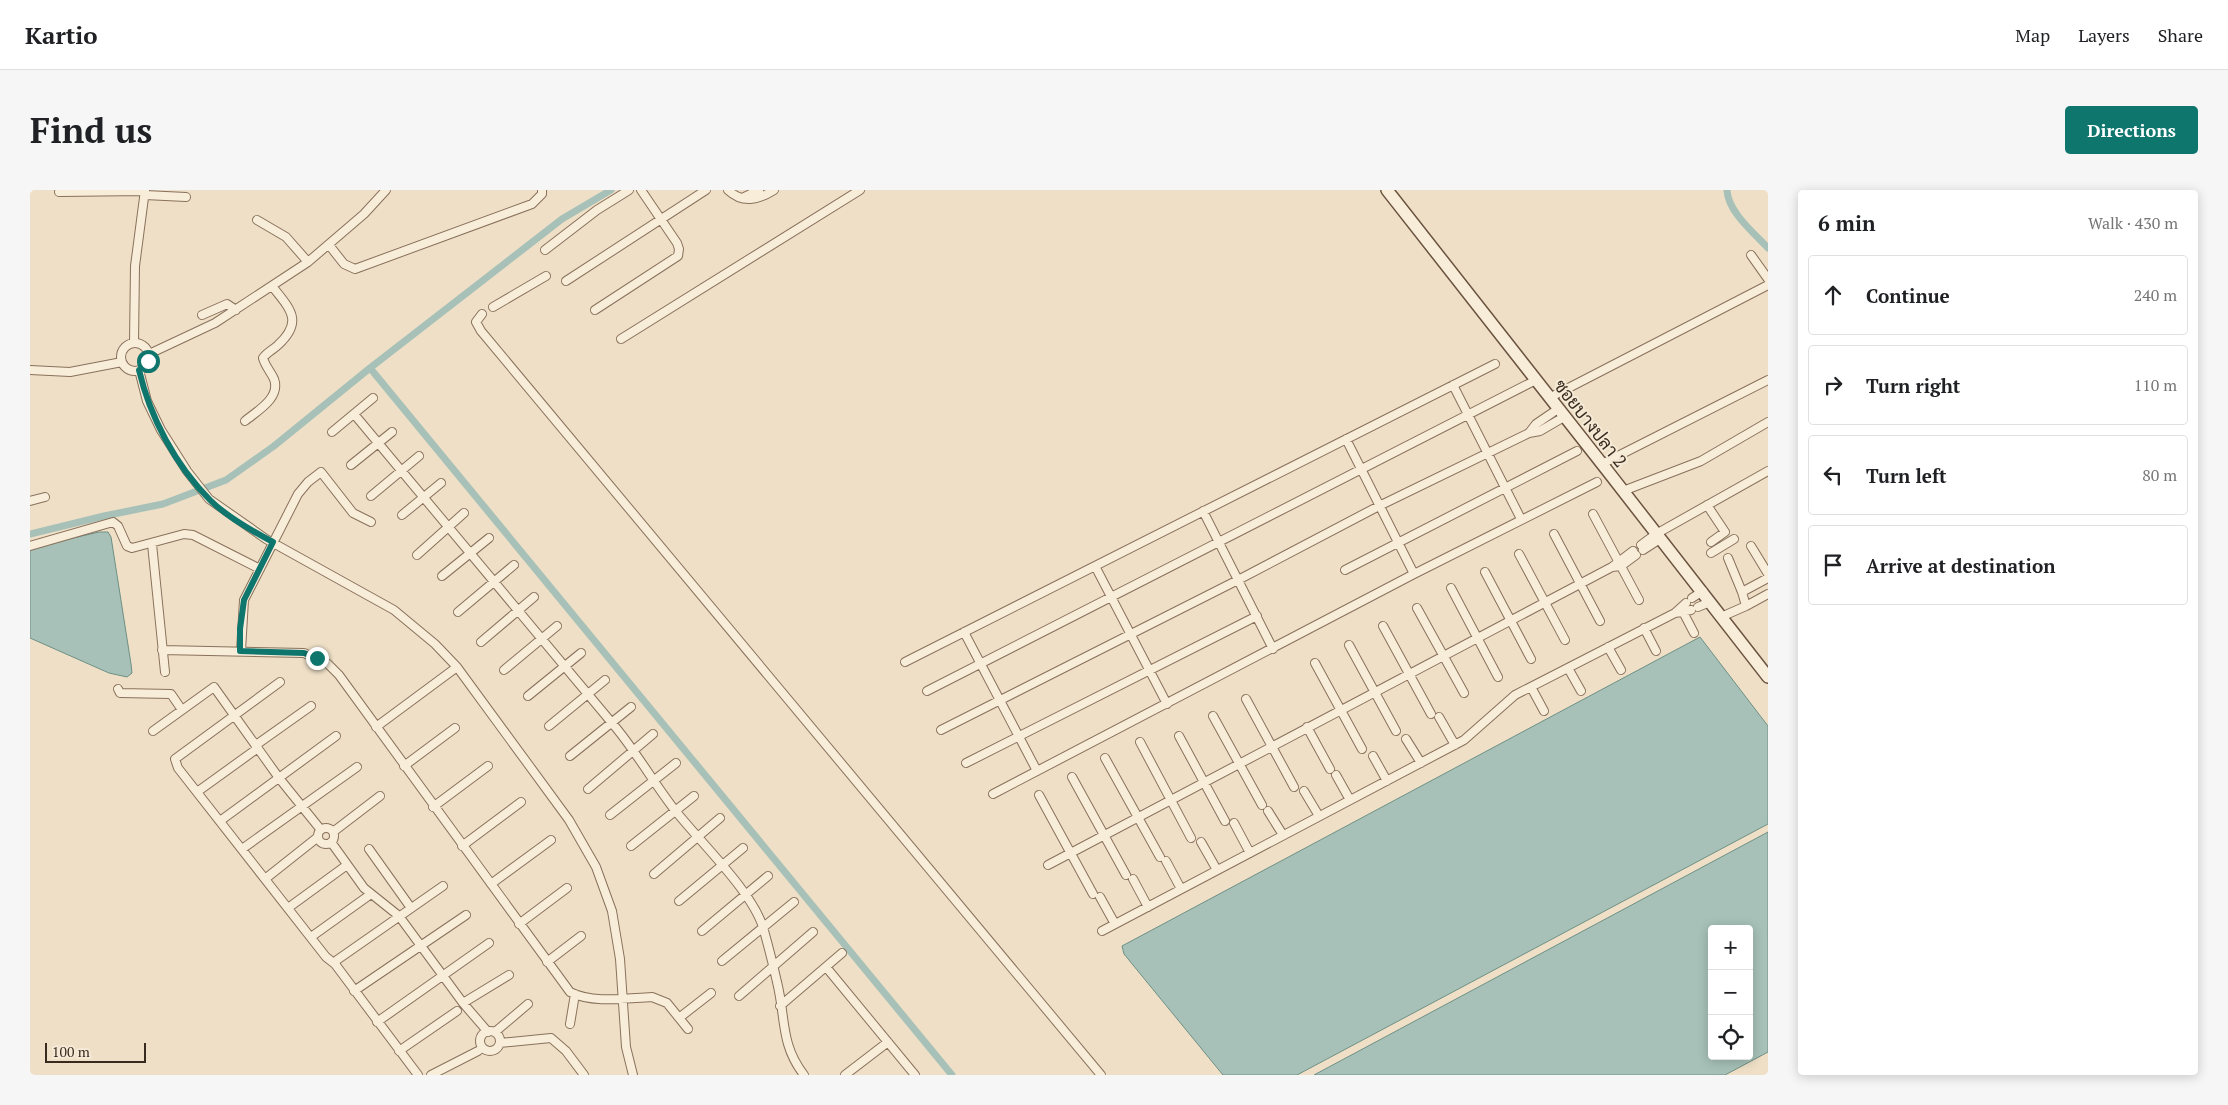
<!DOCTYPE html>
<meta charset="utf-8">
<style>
:root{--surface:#fff;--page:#f6f6f6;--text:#202124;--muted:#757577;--line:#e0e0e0;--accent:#0f766e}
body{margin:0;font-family:"PT Serif",Sarabun,serif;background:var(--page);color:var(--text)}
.controls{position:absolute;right:15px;bottom:15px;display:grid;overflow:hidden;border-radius:5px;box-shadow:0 2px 12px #0003}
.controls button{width:45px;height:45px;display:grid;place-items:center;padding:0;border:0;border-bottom:1px solid var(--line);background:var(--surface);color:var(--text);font:25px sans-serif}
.scale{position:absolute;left:15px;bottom:12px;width:101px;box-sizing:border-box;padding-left:5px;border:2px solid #392a1f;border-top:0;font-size:14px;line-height:18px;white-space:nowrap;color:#392a1f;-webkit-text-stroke:4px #f5ead5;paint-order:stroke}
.stop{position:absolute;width:15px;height:15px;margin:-11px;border:4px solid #0f766e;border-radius:50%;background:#fff}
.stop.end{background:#0f766e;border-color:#fff;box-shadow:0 1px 5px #0008}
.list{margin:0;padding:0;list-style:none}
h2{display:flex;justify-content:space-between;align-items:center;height:65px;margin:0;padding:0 20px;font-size:21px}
h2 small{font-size:16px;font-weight:400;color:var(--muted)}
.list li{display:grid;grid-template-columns:32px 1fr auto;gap:15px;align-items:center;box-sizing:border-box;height:80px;margin:0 10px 10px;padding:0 10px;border:1px solid var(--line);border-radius:5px}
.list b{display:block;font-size:19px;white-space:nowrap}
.list em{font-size:16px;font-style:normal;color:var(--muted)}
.icon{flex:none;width:28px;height:28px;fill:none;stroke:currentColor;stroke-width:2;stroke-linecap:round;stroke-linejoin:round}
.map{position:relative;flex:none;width:1738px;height:885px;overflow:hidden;border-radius:5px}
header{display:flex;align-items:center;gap:30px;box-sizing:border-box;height:70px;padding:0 25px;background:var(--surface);border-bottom:1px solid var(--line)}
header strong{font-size:24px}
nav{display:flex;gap:28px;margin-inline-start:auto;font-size:18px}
.intro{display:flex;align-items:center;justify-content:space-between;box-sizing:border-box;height:120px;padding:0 30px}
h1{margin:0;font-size:35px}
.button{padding:12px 22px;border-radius:5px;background:var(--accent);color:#fff;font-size:18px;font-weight:700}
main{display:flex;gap:30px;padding:0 30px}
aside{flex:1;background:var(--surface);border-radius:5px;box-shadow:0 2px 12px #0003}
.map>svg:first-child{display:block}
.water{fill:#a7c1b8;stroke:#6e9085;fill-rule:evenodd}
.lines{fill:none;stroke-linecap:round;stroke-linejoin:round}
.canal{stroke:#a7c1b8;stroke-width:7}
.street-casing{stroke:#89715c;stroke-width:10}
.secondary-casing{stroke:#6b523f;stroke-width:14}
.street{stroke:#f8edd9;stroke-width:8}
.secondary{stroke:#f8edd9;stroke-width:11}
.route{stroke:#0f766e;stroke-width:6}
.labels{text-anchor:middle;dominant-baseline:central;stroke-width:4;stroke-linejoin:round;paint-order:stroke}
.street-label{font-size:18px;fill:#392a1f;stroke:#f5ead5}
</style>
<header>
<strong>Kartio</strong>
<nav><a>Map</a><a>Layers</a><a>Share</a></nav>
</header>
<div class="intro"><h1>Find us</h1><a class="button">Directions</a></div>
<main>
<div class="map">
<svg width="1738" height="885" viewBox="0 0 1738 885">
<rect width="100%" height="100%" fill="#eedfc6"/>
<path class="water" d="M69,342H78L81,347L101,474L102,483L97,487L79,483L0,448V358Z
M1670,447L1738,536V634L1267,885H1193L1094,764L1092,756Z
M1738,642V862L1695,885H1284ZM1682,739H1719V866H1682Z"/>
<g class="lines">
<path class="canal" d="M1697,0C1698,22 1724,43 1738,58
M340,178L922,885
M0,344L74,326L133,314L196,290L244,256L340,178L532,29L581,0"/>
<defs>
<path id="street" d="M698,0C713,14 728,10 744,0
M29,2L115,1
M115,5L156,7
M712,8L729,0
M227,30L256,47L278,72
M299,55L314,74L325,79L502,14L512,4V0
M515,60L567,20L599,0
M1721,65L1738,89
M536,91L676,0
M463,117L516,86
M565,120L648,66L649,59L647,53L611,0
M452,124L446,132L451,141L1071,885
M172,125L197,114L206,120
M591,149L830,0
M104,153L105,76L115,0
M91 167a14 14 0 1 1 28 0a14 14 0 1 1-28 0Z
M119,164L185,133L278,72L334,24L356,0
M0,180L40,182L92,172
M109,180L117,211L131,240L157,281L179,309L236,349L364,420L405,454L427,477L539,630L566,677L582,721L590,769L596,857L603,885
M1423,195L1491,329
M1519,208L1738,95
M1528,219L1506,234L1499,243L1510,241L1534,227
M324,224L587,539C608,565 624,593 644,619C669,651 721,700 733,737C738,755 743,774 747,792C756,828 750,854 774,885
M215,231C227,221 251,208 244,189C241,182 235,176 233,168C237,162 243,160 248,155C274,131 260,119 242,96
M302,242L343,208
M1316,249L1384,384
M1572,274L1738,190
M321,275L362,242
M1593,301L1671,271L1738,232
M341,306L389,266
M0,311L15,307
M1677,315L1695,342L1681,352
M1173,321L1243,459
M1563,324L1609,410
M372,325L411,293
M1524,344L1570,431
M122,354L135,482
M1611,355L1626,344L1738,281
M0,356L83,332L88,336L97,356L102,358L154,344L163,345L230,379
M1721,356L1738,384
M1613,360L1630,349
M1603,361L1582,377L1591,376L1606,365
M1681,363L1704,349
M1489,364L1535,450
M387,365L434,323
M1698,368L1712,402
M1065,376L1137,514
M1315,380L1547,261
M1455,382L1501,469
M412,386L459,348
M1421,398L1468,487
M1662,408L1673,401
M1656,413L1645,423L1661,420
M1716,416L1712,402L1738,388
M1668,417L1680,412
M1387,418L1434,503
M1652,420L1664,443
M428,422L484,375
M1691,427L1716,416L1738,404
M1353,436L1401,524
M1614,438L1626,461
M934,442L1007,581
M451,452L504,407
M1319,455L1366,541
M1578,457L1591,480
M132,460L274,463L298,474L309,485L540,802C563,814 597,808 622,807L637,813L658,839
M211,461L214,410L268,304L278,292L291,282L323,323L341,332
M875,472L1465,174
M1285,473L1332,559
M1538,478L1551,501
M474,480L527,436
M250,492L145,569L148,578L296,767L305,774
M1501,497L1514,521
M88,499L90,503L141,504L152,520
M897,501L1506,190
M498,506L551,463
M1216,509L1264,597
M1183,526L1232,615
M1409,527L1425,555
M519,536L575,490
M346,537L427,477
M1277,537L1300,579
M911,540L1208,390L1349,316L1499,243
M123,541L184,497L249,588L291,640
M1149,546L1195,631
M1376,549L1391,573
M1110,552L1161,648
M226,555L281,516
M540,566L601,517
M1343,566L1357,591
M1075,568L1130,667
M936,573L1227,426
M374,576L425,538
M1306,585L1320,610
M1042,587L1096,685
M558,599L623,544
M1274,601L1289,626
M167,602L228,558
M963,604L1384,384L1567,292
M1009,605L1063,704
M403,617L458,576
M1238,621L1253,645
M580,625L646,573
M190,631L306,546
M1204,633L1220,663
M288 646a8 8 0 1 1 16 0a8 8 0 1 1-16 0Z
M303,642L350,606
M301,652L334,698L369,726L433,813L458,842
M1171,652L1187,680
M432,656L491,612
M601,656L664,606
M212,659L327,577
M339,659L381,718
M1136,671L1151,699
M1018,675L1582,377
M624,684L690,628
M235,689L288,647
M1103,689L1118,717
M461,694L521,650
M1070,707L1085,734
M649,711L713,658
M258,718L317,675
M489,734L537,698
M672,741L738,686
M1072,741L1434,550L1485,505L1645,423
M281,747L341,704
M692,771L764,712
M517,772L551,746
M796,777L885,885
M324,801L436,725
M709,806L783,742
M433,813L479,785
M750,816L812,763
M649,828L681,803
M347,832L459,753
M540,834L545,804
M450 851a10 10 0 1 1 20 0a10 10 0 1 1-20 0Z
M465,842L498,814
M470,853L521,848L536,861L554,885
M369,861L427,821
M388,885L305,774L307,770L413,696
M401,885L448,861
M815,885L858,852"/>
<path id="secondary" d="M1357,0C1484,162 1612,324 1738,487"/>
</defs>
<use href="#street" class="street-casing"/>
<use href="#secondary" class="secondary-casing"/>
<use href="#street" class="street"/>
<use href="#secondary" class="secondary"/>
</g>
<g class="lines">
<path class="route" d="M118,171L109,180C120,227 145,275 180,310C197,327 222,341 243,352L214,410L210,439V461L274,463L287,468"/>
</g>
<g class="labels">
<g class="street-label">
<text transform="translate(1561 233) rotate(52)">ซอยบางปลา 2</text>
</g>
</g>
</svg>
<div class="controls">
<button>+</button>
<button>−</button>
<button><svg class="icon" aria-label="locate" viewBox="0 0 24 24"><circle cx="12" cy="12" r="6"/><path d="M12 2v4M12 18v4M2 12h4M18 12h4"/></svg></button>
</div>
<div class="scale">100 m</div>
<div class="stop" style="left:118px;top:171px"></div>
<div class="stop end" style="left:287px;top:468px"></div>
</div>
<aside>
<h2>6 min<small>Walk · 430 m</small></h2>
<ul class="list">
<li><svg class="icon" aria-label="ahead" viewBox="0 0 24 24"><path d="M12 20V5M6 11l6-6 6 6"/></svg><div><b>Continue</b></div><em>240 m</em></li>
<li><svg class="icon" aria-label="right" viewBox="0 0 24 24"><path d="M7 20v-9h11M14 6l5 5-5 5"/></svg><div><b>Turn right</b></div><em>110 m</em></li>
<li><svg class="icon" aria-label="left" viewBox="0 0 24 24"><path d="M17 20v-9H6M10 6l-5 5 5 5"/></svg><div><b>Turn left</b></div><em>80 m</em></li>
<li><svg class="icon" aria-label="arrive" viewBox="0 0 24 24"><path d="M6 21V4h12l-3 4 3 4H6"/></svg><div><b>Arrive at destination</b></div></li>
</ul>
</aside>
</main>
